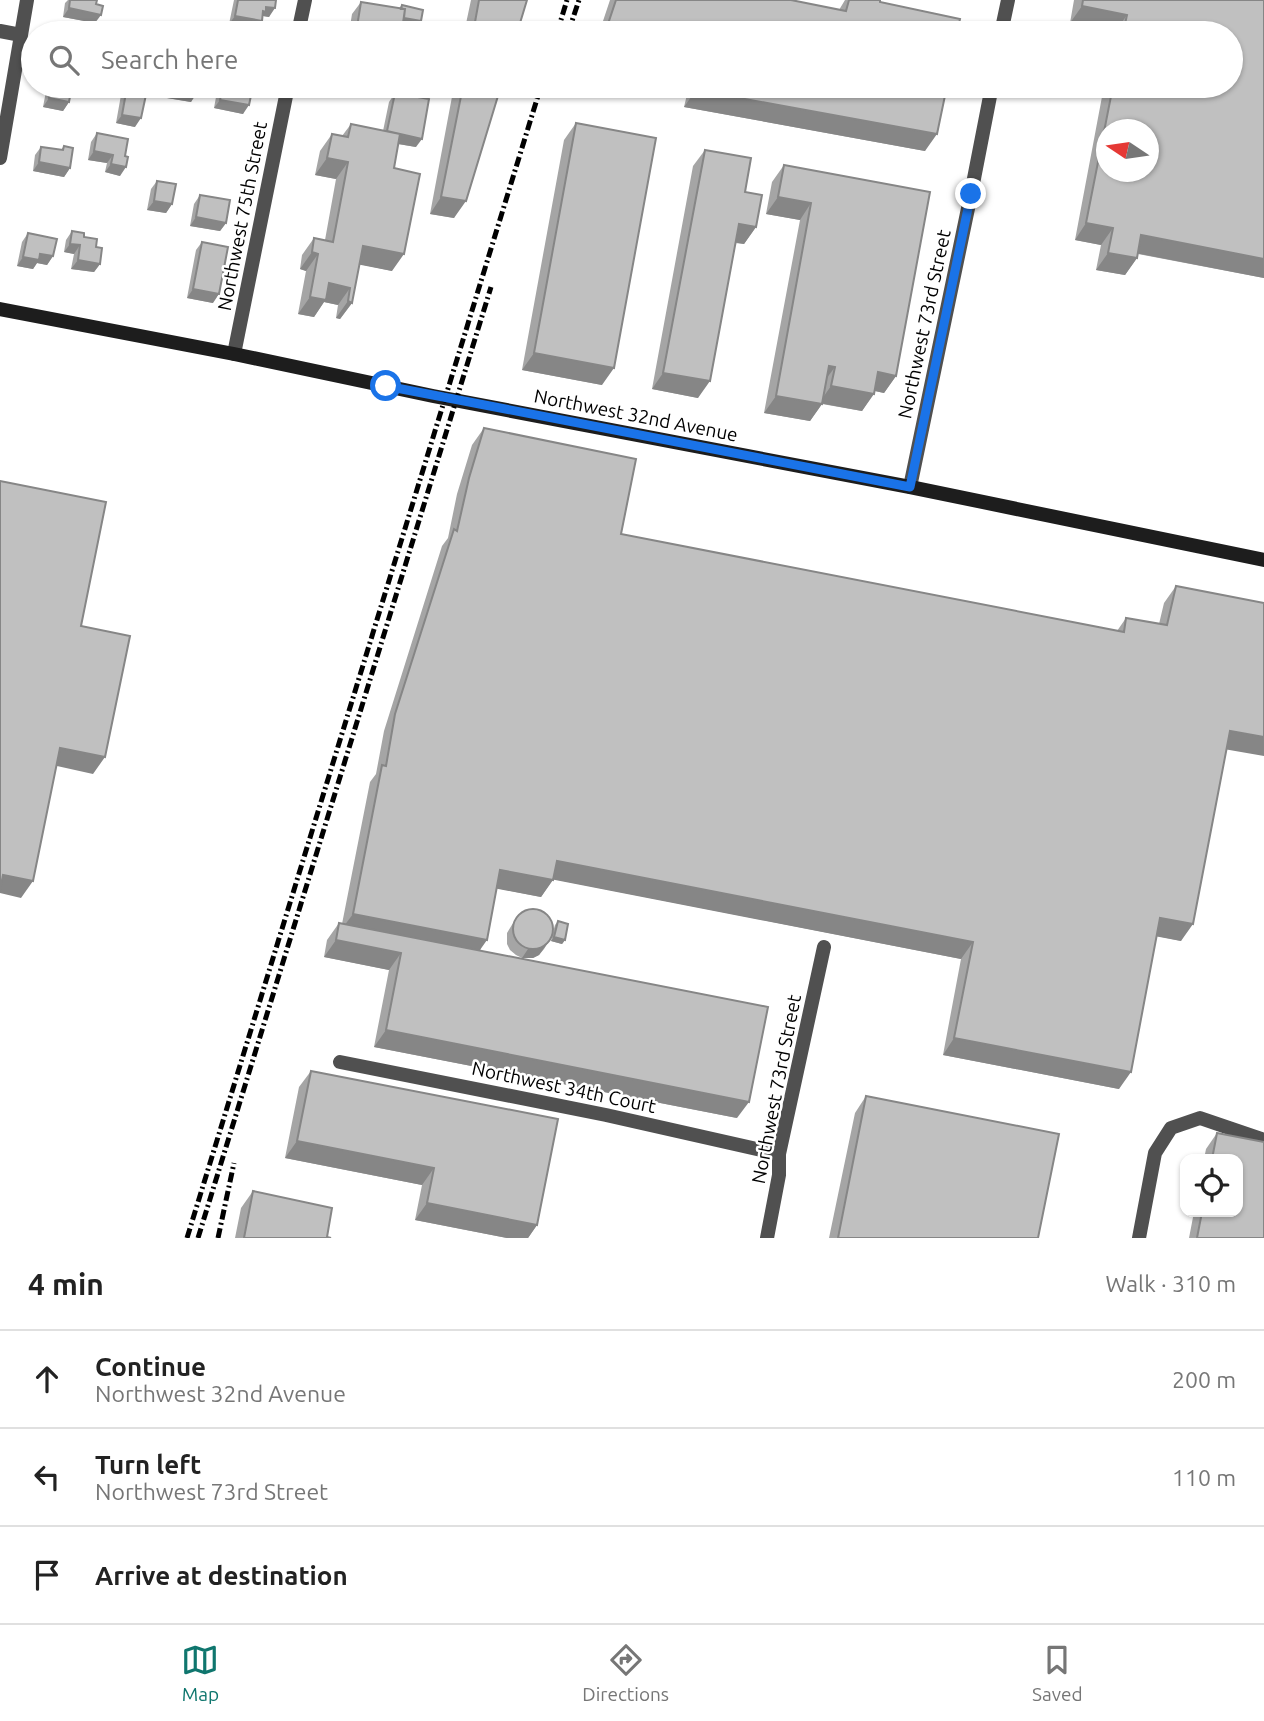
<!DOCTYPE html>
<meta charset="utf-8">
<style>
:root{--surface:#fff;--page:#f6f6f6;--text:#222;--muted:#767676;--line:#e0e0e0;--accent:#0f766e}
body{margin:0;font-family:Ubuntu,sans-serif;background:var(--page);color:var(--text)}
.controls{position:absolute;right:21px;bottom:21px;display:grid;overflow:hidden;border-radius:14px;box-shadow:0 2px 5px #0004}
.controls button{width:63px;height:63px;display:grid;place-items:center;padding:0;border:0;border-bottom:2px solid var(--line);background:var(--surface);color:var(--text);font:35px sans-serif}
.compass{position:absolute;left:1096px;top:119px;width:63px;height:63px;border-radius:50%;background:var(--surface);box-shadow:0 2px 5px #0004;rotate:283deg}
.stop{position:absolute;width:21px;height:21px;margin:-16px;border:5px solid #1a73e8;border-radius:50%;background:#fff}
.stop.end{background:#1a73e8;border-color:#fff;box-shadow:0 2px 7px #0008}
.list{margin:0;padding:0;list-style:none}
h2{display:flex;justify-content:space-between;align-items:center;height:91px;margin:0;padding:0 28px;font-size:30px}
h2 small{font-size:23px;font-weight:400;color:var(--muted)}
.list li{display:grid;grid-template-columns:46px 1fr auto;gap:21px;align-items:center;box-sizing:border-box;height:98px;padding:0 28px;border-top:2px solid var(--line)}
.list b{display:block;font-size:26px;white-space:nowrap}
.list p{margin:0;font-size:23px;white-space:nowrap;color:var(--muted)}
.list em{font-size:23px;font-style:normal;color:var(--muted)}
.icon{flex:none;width:38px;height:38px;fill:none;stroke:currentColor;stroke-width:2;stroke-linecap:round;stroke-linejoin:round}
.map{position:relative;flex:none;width:1264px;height:1238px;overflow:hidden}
.search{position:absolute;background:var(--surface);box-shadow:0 2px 5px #0004;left:21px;right:21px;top:21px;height:77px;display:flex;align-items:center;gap:18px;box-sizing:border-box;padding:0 24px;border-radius:38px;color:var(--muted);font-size:26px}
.sheet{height:385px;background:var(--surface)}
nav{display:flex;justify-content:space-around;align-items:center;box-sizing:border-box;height:98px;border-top:2px solid var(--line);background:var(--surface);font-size:19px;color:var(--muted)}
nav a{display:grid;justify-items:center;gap:4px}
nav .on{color:var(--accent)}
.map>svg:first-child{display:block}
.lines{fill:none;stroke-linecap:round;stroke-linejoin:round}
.minor{stroke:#505050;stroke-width:14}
.secondary{stroke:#1d1d1d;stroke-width:14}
.rail{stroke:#000;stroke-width:5;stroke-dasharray:10 3.5 2 3.5;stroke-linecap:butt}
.wall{fill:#a5a5a5;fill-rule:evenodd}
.shaded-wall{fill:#868686}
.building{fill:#c0c0c0;stroke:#868686;stroke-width:2;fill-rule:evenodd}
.route{stroke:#1a73e8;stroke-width:9}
.labels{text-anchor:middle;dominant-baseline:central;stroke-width:5;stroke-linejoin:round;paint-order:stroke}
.street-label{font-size:19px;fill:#000;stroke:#fff}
</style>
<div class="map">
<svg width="1264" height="1238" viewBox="0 0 1264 1238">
<rect width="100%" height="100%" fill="#fff"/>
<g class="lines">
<path class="minor" d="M0,31L21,35
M298,33L305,0
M1001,33L1008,0
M0,158L27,0
M234,354L288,86
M910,487L971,194L992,86
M340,1062L606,1115L779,1154
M767,1238L779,1175V1154L824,947
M1139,1238L1155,1153L1171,1128L1200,1118L1264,1140"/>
<path class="secondary" d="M0,309L234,354L433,396L910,487L1264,560"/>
<path class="rail" d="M557,33L567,0
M568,33L579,0
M187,1238L541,86
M198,1238L491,287
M218,1238L234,1163"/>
</g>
<path class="wall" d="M68,0H97L95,23L63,17L65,3Z
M234,0H276L269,17L263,16L256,30L229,24Z
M471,0H527L517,33H464Z
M610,0H791L839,10L845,0H880V2L957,33H599Z
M1074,0H1264V278L1138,254L1137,258L1125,275L1096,270L1101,245L1075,240L1104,86H1231V33H1114L1115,32L1070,23ZM1107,130H1149V172H1107Z
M361,2L399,8L402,5L418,26L412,25L411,33H349L352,14Z
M192,23L245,33H185Z
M47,86H72L69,102L63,111L43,107Z
M169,86H198L191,102L167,98Z
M218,86H253L243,114L214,108Z
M454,86H501L454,218L430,214Z
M689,86H947L925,151L684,107Z
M127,87L135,127L116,123L121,95Z
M395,93L416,147L398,144L394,168L392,271L359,264L352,303L340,319L336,318L338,305L324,302L314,317L298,314L306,271L300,269L302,255L314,238L325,240L336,179L315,175L320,151L332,134L342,136L351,124L383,131L389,102Z
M576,123L602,385L522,370L564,140Z
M97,133L128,139L120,176L105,172L107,163L88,160L91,142Z
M64,146L70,168L64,177L33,171L35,155L41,147L61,150Z
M705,150L745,192L756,227L744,244L735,243L698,398L652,389L693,166Z
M784,165L930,192L896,376L884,393L875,391L862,411L822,404L810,421L764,413L800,220L766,214L772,182Z
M157,181L172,204L166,213L147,210L151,189Z
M200,195L226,223L220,231L190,226L194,204Z
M72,231L84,237L96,247L100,264L94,272L71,269L74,254L64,252L66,240Z
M28,233L53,256L47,265L37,263L33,269L17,266L22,242Z
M202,242L213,303L187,298L196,250Z
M484,428L621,534L1117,631L1126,618L1159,624L1164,603L1176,586L1226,749L1181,941L1157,936L1119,1089L943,1055L961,959L553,879L541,897L496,888L480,951L737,1118L374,1047L389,970L324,957L327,940L339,923L342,924L370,782L376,774L384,731L442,546L448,538L457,494L472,445Z
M518,915L553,932L555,925L558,921L565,940L562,944L551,941L552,936L544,949L539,955L533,958H522L516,955L510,950L507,944V933Z
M311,1071L537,1225L528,1238H507L415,1220L422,1185L285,1158L299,1087Z
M866,1096L1038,1238H829L855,1113Z
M1217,1133L1264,1142V1238H1189L1194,1212H1238V1159H1204L1206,1149Z
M253,1191L327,1237L331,1238H235L241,1208Z"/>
<path class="shaded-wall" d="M1082,6L1127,15L1115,32L1070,23Z
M266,7L275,8L269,17L263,16L259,20Z
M69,8L101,15L95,23L63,17Z
M235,16L262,21L256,30L229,24Z
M400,17L421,21L418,26L397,21Z
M173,89L197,93L191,102L167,98Z
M696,90L937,134L925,151L684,107Z
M49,98L69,102L63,111L43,107Z
M220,100L249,105L243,114L214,108Z
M122,115L141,118L135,127L116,123Z
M387,132L422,139L416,147L381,141Z
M94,151L113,155L107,163L88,160Z
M327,158L348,162L336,179L315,175Z
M39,162L70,168L64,177L33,171Z
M111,164L126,167L120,176L105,172Z
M441,197L466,201L454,218L430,214Z
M778,197L811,203L800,220L766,214Z
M154,201L172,204L166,213L147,210Z
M196,217L226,223L220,231L190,226Z
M1086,223L1113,228L1101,245L1075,240Z
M739,224L756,227L744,244L727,241Z
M1141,235L1264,259V278L1130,252Z
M70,244L80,245L74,254L64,252Z
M363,246L404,254L392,271L351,263Z
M312,252L318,254L306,271L300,269Z
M1108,253L1137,258L1125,275L1096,270Z
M40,254L53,256L47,265L37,263L33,269L17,266L23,257Z
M78,260L100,264L94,272L71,269Z
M329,283L350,288L338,305L324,302L314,317L298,314L310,297Z
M193,289L219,294L213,303L187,298Z
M348,301L352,303L340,319L336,318Z
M534,353L614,368L602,385L522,370Z
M829,366L835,367L823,383Z
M878,372L896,376L884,393L866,389Z
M663,373L710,381L698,398L652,389Z
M831,386L874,394L862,411L819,403Z
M776,396L822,404L810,421L764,413Z
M1230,731L1264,737V756L1218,748Z
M60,748L105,757L93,774L48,764Z
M557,861L973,942L961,959L545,878Z
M500,870L553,880L541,897L488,887Z
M3,875L33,881L21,898L0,893V879Z
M353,914L487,940L475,957L341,930Z
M1160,918L1193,924L1181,941L1149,935Z
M554,937L565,940L562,944L551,941Z
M336,940L401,953L389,970L324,957Z
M550,940L539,955L533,958H522L528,949Z
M386,1030L749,1102L737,1118L374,1047Z
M954,1038L1131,1072L1119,1089L943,1055Z
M297,1141L434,1168L422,1185L285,1158Z
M427,1203L537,1225L528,1238H507L415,1220Z"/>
<path class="building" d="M70,0H97L96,4L103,6L101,15L69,8Z
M238,0H276L275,8L266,7V12L263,11L262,21L235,16Z
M479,0H527L517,33H473Z
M616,0H791L846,11L849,0H880V2L960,19L957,33H605Z
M1083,0H1264V259L1141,235L1137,258L1108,253L1113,228L1086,223L1113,86H1231V33H1123L1127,15L1082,6ZM1107,130H1149V172H1107Z
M361,2L405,9L403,23L412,24L411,33H356Z
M402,5L423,10L421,21L404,18L405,9H401Z
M192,23L245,33H190Z
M51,86H72L69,102L49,98Z
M173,86H198L197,93L173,89Z
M223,86H253L249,105L220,100Z
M463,86H501L466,201L441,197Z
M697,86H947L937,134L696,90Z
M127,87L147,90L141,118L122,115Z
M395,93L429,99L422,139L387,131Z
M576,123L656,138L614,368L534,353Z
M351,124L400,134L394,168L420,174L404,254L363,246L352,303L348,301L350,288L329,283L326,300L310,297L318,254L312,252L314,238L333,242L348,162L327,158L332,134L348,137Z
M97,133L128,139L125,156L128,157L126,167L111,164L113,155L94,151Z
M64,146L73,148L70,168L39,162L41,147L63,150Z
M705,150L751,158L745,192L762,195L756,227L739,224L710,381L663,373Z
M784,165L930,192L896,376L878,372L874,394L831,386L835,367L829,366L822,404L776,396L811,203L778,197Z
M157,181L176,184L172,204L154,201Z
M200,195L230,200L226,223L196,217Z
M72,231L84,233V237L97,239L96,247L102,248L100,264L78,260L80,245L70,244Z
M28,233L57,239L53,256L40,254L39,260L23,257Z
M202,242L228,247L219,294L193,289Z
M484,428L636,459L621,534L1124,632L1126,618L1167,625L1176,586L1264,603V737L1230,731L1193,924L1160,918L1131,1072L954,1038L973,942L557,861L553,880L500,870L487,940L353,914L382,765L386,766L395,714L454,529L457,531L469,478Z
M0,481L106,502L81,626L130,636L105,757L60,748L33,881L3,875L0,890Z
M513 929a20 20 0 1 1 40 0a20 20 0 1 1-40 0Z
M558,921L568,924L565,940L554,937Z
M339,923L768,1007L749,1102L386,1030L401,953L336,940Z
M311,1071L558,1119L537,1225L427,1203L434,1168L297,1141Z
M866,1096L1059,1134L1038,1238H838Z
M1217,1133L1264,1142V1238H1197L1202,1212H1238V1159H1212Z
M253,1191L332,1208L327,1237L331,1238H244Z"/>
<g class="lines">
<path class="route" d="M386,386L910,487L971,194"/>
</g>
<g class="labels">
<g class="street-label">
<text transform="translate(242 216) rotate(-79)">Northwest 75th Street</text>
<text transform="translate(924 324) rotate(-78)">Northwest 73rd Street</text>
<text transform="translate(636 415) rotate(11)">Northwest 32nd Avenue</text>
<text transform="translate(564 1087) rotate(12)">Northwest 34th Court</text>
<text transform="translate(776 1089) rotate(-79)">Northwest 73rd Street</text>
</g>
</g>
</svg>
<div class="controls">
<button><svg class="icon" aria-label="locate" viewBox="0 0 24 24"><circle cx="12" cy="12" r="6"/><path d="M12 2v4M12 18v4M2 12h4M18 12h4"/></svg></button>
</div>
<svg class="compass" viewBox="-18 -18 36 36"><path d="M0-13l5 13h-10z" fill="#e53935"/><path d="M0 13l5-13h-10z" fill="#767676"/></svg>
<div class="stop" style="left:386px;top:386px"></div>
<div class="stop end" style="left:971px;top:194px"></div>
<div class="search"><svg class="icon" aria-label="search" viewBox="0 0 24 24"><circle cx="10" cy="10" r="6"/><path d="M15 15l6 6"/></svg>Search here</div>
</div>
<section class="sheet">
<h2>4 min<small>Walk · 310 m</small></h2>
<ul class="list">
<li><svg class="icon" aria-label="ahead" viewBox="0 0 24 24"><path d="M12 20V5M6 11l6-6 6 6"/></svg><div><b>Continue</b><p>Northwest 32nd Avenue</p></div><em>200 m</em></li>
<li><svg class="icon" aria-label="left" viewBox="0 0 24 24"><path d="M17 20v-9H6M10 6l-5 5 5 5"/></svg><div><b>Turn left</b><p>Northwest 73rd Street</p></div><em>110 m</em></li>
<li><svg class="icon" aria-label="arrive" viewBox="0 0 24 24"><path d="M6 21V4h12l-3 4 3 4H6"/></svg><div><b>Arrive at destination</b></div></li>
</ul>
</section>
<nav>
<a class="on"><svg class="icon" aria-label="map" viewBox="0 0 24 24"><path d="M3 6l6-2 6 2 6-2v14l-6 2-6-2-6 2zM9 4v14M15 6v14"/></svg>Map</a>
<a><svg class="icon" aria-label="directions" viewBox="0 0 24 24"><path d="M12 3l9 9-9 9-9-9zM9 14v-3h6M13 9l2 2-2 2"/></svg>Directions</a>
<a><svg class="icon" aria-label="saved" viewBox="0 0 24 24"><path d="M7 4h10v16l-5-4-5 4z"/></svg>Saved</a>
</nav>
